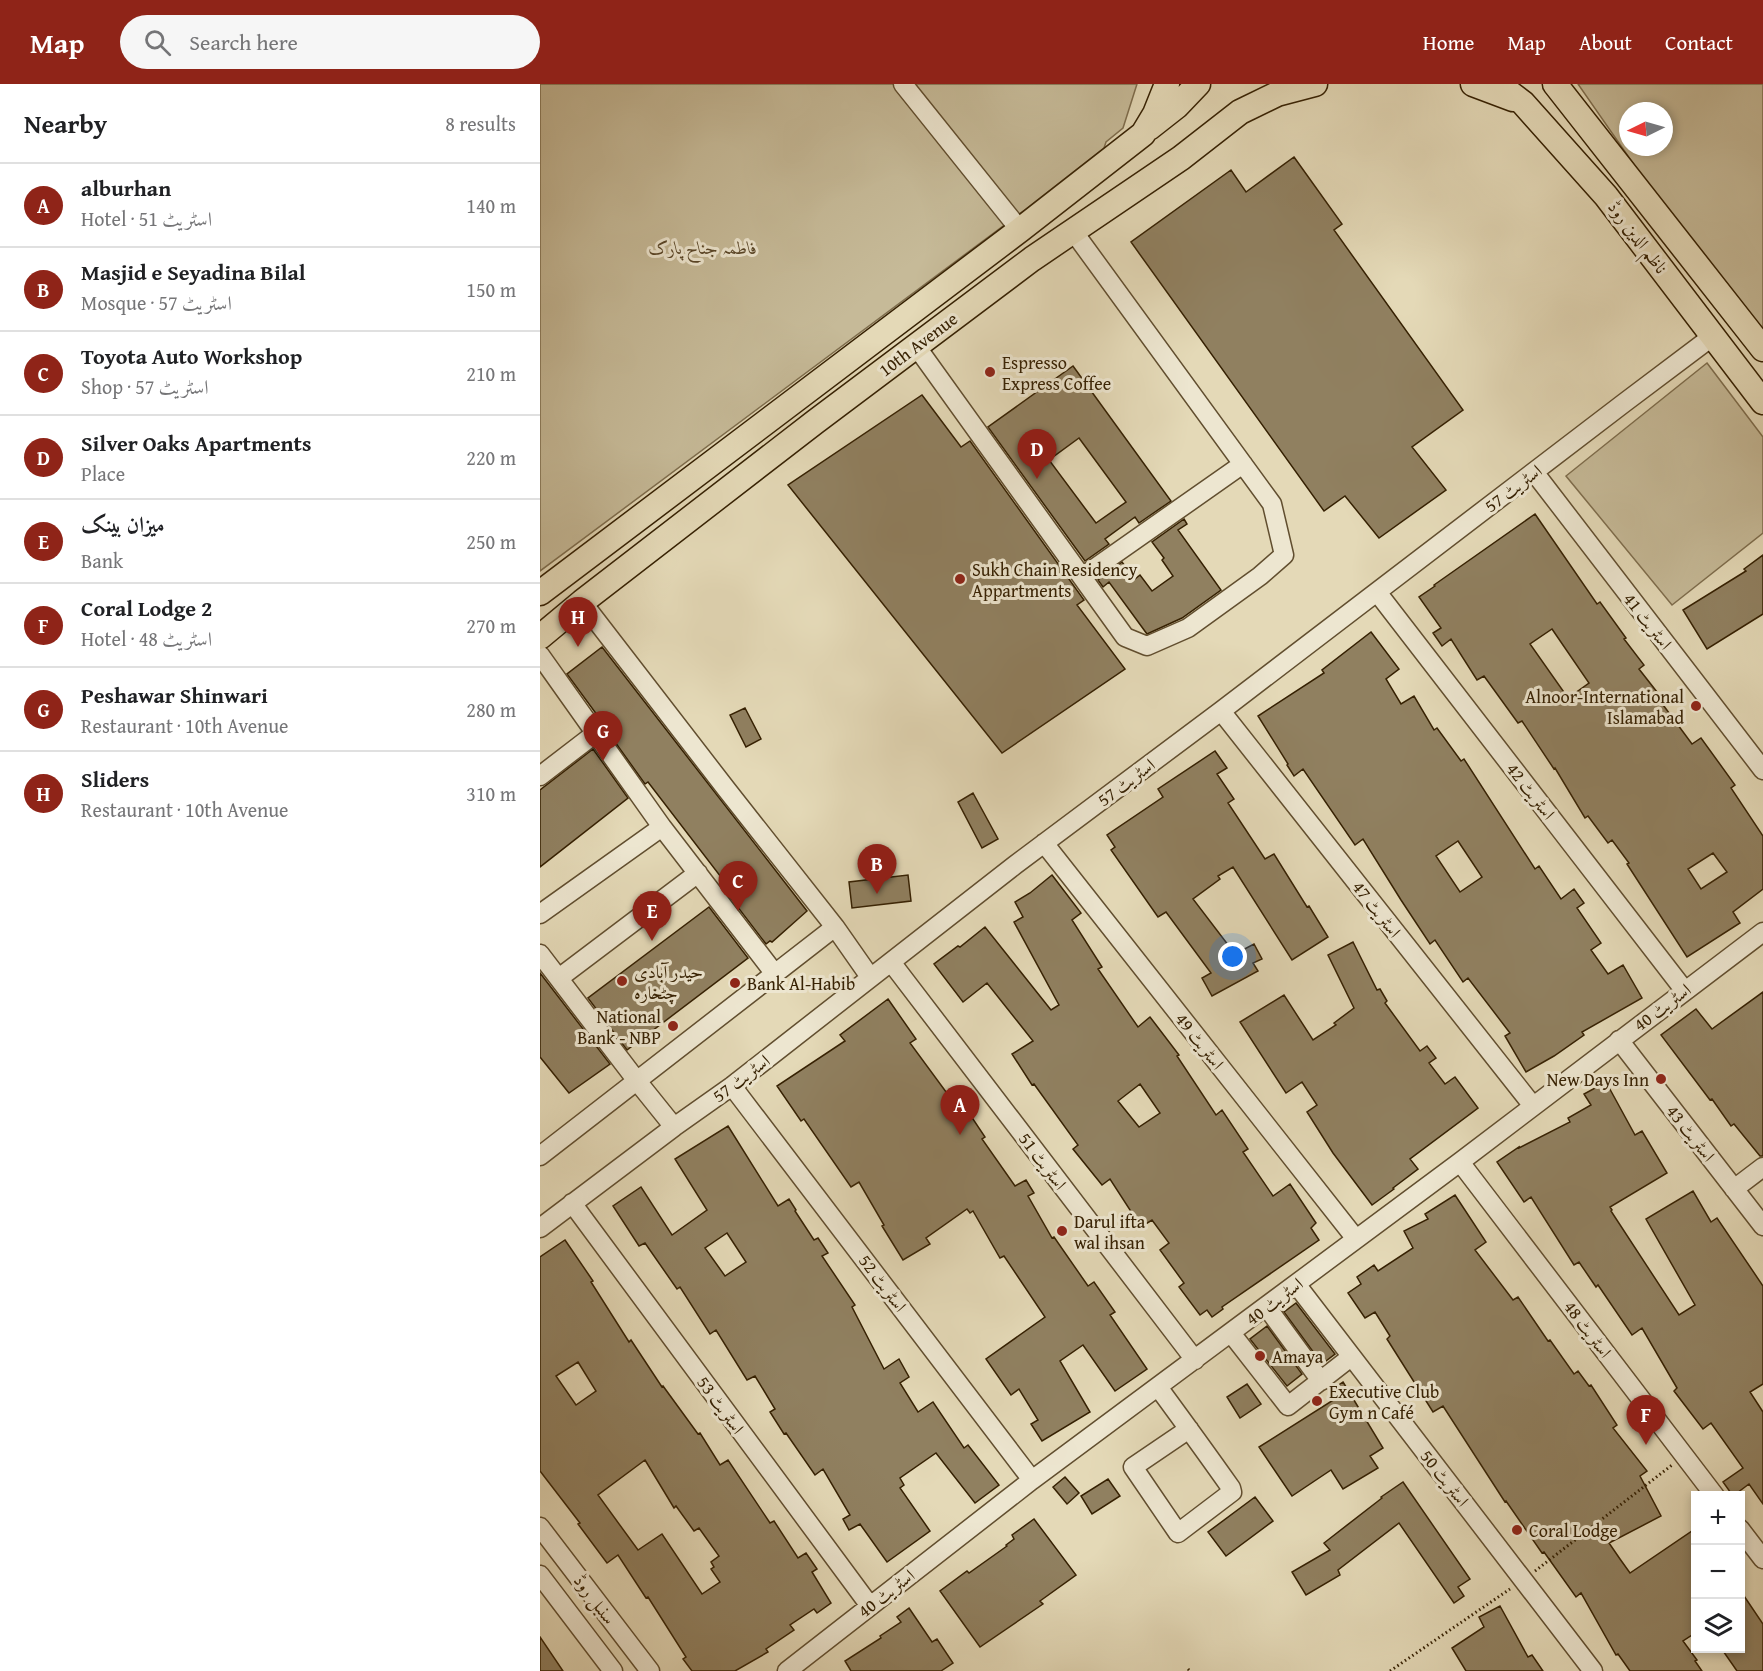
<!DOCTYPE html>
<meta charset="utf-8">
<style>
:root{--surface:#fff;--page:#f6f6f6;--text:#202124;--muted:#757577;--line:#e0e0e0;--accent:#8f2418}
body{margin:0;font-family:"Gentium Book Plus",Amiri,serif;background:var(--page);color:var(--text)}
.controls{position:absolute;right:18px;bottom:18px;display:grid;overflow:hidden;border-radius:0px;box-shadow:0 3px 9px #0003}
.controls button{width:54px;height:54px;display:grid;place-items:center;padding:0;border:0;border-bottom:2px solid var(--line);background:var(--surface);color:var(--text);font:30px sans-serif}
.compass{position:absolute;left:1079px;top:18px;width:54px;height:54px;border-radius:50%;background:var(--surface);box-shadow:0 3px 9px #0003;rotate:265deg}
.you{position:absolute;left:693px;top:873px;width:21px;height:21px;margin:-15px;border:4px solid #fff;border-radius:50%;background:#1a73e8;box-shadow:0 0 0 9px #1a73e833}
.badge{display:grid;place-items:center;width:39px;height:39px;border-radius:50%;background:var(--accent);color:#fff;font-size:20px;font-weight:700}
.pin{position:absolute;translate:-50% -50px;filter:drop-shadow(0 2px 3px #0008)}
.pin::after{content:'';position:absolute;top:32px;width:21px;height:18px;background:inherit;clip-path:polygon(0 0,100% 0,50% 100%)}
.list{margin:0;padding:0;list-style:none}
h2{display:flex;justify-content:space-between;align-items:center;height:78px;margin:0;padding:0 24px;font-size:26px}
h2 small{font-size:20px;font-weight:400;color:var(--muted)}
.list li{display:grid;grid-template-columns:39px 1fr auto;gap:18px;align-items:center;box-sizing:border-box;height:84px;padding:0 24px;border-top:2px solid var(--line)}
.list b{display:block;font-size:22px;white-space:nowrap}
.list p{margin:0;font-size:20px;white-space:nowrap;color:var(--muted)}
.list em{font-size:20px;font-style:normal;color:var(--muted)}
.icon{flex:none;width:33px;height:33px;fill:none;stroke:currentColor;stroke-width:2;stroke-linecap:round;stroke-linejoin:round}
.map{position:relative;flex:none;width:1223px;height:1587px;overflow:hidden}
header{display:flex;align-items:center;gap:36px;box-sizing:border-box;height:84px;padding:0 30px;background:var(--accent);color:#fff}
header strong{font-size:28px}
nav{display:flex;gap:33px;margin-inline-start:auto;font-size:21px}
.search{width:420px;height:54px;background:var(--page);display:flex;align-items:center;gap:15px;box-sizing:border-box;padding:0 21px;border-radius:33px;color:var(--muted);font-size:22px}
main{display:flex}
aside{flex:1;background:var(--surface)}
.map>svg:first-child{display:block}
.green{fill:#c6ba98;stroke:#7e6d4d;stroke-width:1.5;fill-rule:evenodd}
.building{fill:#908060;stroke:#352002;stroke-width:1.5;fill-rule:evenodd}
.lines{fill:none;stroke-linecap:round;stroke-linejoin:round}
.minor-casing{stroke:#614e2f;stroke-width:21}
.major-casing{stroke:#352002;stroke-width:27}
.path{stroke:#352002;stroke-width:3;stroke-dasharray:1.5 3;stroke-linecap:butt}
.minor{stroke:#ede6d0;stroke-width:18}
.major{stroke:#e4d9b7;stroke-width:24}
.poi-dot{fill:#8f2418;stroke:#ede6d0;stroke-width:2}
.labels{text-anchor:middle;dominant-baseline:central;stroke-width:6;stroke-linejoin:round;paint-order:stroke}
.street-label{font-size:18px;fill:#352002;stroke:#ede6d0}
.park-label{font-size:18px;font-style:italic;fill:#594628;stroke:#ede6d0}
.poi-label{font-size:18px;fill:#352002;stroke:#ede6d0;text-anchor:start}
</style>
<header>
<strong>Map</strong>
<div class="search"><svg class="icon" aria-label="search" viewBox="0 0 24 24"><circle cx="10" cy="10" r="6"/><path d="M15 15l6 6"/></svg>Search here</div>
<nav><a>Home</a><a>Map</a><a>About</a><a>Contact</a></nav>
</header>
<main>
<aside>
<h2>Nearby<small>8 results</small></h2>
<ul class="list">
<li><span class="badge">A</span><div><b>alburhan</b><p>Hotel · اسٹریٹ 51</p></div><em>140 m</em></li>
<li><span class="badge">B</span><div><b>Masjid e Seyadina Bilal</b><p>Mosque · اسٹریٹ 57</p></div><em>150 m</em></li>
<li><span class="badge">C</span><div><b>Toyota Auto Workshop</b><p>Shop · اسٹریٹ 57</p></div><em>210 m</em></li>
<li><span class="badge">D</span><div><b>Silver Oaks Apartments</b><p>Place</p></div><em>220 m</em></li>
<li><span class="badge">E</span><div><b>میزان بینک</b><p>Bank</p></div><em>250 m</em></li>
<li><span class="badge">F</span><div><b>Coral Lodge 2</b><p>Hotel · اسٹریٹ 48</p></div><em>270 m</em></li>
<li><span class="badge">G</span><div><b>Peshawar Shinwari</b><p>Restaurant · 10th Avenue</p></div><em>280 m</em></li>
<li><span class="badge">H</span><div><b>Sliders</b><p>Restaurant · 10th Avenue</p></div><em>310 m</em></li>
</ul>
</aside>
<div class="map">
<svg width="1223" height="1587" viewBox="0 0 1223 1587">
<rect width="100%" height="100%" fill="#e4d9b7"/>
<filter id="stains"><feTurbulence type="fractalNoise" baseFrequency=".00333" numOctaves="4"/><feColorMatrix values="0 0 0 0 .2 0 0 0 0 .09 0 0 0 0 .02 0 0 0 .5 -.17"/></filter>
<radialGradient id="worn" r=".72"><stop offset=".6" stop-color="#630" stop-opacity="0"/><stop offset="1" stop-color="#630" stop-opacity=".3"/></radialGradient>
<path class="green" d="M0,0H597L583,44L566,58L564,64L486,125L0,487Z
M1038,0H1223V255L1129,131ZM1088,27H1124V63H1088Z
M1167,279L1223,353V449L1132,521L1026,392Z"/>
<path class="building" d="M754,73L802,140L794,146L923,326L872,363L906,406L839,454L805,412L784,427L591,158L691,86L706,108Z
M533,282L631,417L599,439L595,433L565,455L569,460L545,477L448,343ZM539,354L586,418L556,439L509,376Z
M382,311L421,363L430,357L544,516L537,521L585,585L462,669L248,401Z
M995,430L1057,520L1060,518L1086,554L1084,555L1104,581L1099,585L1117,608L1115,610L1152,660L1161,654L1195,701L1191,704L1223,752V805L1193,828L1200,839L1147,873L1087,780L1089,779L1072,756L1068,759L1048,732L1045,734L1015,684L1014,685L982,637L978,639L944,592L937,596L911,555L902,562L893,549L901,544L879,513L895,502L894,501ZM1012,545L1049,599L1028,614L990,560ZM1173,769L1187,788L1161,805L1148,785Z
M644,435L647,440L638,446L681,506L642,534L607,550L569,498L563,503L558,496L582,478L595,495L600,491L612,507L633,492L622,476L624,474L612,458Z
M1223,471V530L1167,565L1143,526L1206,487L1204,485Z
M831,548L859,585L846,595L861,620L874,612L894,646L897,644L921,677L924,675L995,785L999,782L1021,815L1034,805L1044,819L1037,824L1061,859L1051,866L1068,890L1083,881L1102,914L1042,948L1044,951L1014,972L986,988L965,952L970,949L928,894L923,898L895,856L890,860L861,816L823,755L815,761L763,685L754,692L747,681L748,680L718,632L784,589L782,586ZM918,757L942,793L920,808L896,772Z
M62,563L267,827L232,858L230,857L226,860L187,809L191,806L108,698L105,700L70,651L71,650L27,590Z
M205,624L221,655L206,663L190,631Z
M53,665L88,714L0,783V706Z
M675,667L687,684L677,690L694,715L688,719L725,775L734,770L767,823L769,822L788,853L752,876L693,783L678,792L680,795L653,815L695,870L714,860L722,875L713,879L718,887L672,912L662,894L671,889L626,828L618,833L571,766L575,763L567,751L623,713L618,705Z
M433,709L458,755L442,764L418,718Z
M368,791L371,817L312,824L309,798Z
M512,791L541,829L532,836L562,883L558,885L598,943L610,933L639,971L637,972L676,1031L682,1026L708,1065L703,1068L733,1112L750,1100L776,1139L771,1144L779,1156L682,1223L683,1225L672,1233L667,1226L660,1231L639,1203L644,1199L620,1166L629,1159L612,1136L601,1143L570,1095L562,1101L533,1065L538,1061L494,1000L492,1001L472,970L493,957L447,899L423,918L394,880L418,862L420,863L445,843L511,926L519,921L474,838L483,833L475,818L490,809ZM600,1000L620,1029L599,1043L578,1017Z
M169,823L208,874L87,966L48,914Z
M813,858L837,906L840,905L847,917L845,919L880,967L887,962L896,974L889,979L905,1000L915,993L938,1024L870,1075L878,1085L853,1104L854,1105L832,1121L793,1069L767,1028L777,1021L762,998L746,1009L700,938L744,911L773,956L796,941L794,939L814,924L788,871Z
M0,889L70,980L29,1009L0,973Z
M1223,908V1072H1220L1194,1040L1191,1042L1172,1015L1170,1016L1121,951L1156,925L1172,945Z
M348,915L376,955L370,959L409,1012L415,1008L445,1053L442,1055L475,1102L486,1096L494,1109L488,1112L512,1154L514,1153L548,1202L554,1198L575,1228L570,1231L607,1285L575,1307L543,1261L520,1277L550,1328L502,1357L491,1340L498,1336L479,1305L471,1311L446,1275L505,1233L464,1172L460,1174L433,1127L430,1129L427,1125L386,1154L390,1160L363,1176L342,1142L344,1141L319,1098L311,1103L264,1035L261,1037L237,1002L305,957L300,951Z
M1066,998L1095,1051L1102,1047L1127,1089L1070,1123L1072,1126L1071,1127L1139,1231L1155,1221L1106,1135L1153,1107L1171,1138L1177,1134L1223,1202V1300L1210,1308L1223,1328V1420L1209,1400L1193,1412L1183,1398L1203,1384L1171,1339L1163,1345L1134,1307L1137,1304L1102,1244L1092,1251L1058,1201L1056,1203L1039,1178L1034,1181L991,1113L984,1118L957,1078L979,1063V1064L1030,1038L1028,1034L1051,1021L1044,1010Z
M188,1042L238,1122L249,1115L256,1126L255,1127L274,1156L278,1154L288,1169L282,1172L315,1221L312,1223L344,1285L359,1275L369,1293L360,1299L378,1328L393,1318L424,1364L428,1361L459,1401L435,1419L396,1369L360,1394L364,1401L360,1404L390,1447L347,1478L320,1440L309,1446L303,1435L310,1431L283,1385L275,1391L246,1349L244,1350L230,1328L235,1325L215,1292L207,1296L176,1246L170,1250L140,1203L137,1205L105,1159L99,1162L73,1122L101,1103L132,1151L167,1126L135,1075ZM187,1149L206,1178L185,1192L165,1164Z
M915,1111L946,1158L935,1166L973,1216L978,1213L1008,1257L1010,1256L1034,1290L1038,1287L1049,1302L1051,1301L1077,1341L1073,1344L1107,1387L1100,1392L1121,1432L1069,1459L1080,1475L1090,1489L1155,1445V1549L1143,1557L1157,1576L1155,1577L1162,1587H1090L1078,1570L1076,1571L1041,1509L1036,1513L1004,1468L1002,1469L966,1417L965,1418L903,1322L893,1328L847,1255L850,1252L835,1228L825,1234L808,1209L821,1200L817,1193L834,1181L838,1187L873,1164L864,1147L888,1135L885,1130Z
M25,1156L53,1197L51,1198L89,1258L91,1256L122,1303L123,1302L158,1350L160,1349L180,1381L188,1376L230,1439L234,1437L258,1474L266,1469L277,1485L272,1488L291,1519L277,1529L274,1525L250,1541L254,1546L226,1565L228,1568L195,1587H152L143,1575L146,1573L108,1513L106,1514L78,1471L67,1479L38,1440L40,1439L0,1387V1173ZM38,1278L56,1307L36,1321L16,1292ZM105,1376L134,1424L136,1422L154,1447L159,1444L179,1472L171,1478L174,1483L171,1485L180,1498L162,1510L122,1450L98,1466L58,1411Z
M756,1219L795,1270L782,1280L744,1228Z
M727,1242L762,1290L747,1302L710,1255Z
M803,1298L843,1364L830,1372L838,1384L803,1405L791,1386L752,1412L719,1363L795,1315L790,1307Z
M707,1300L721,1320L700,1334L687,1313Z
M525,1393L539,1409L527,1420L513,1403Z
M568,1395L580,1412L552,1430L541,1412Z
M863,1398L930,1495L918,1503L924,1512L914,1519L859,1439L798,1486L800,1491L766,1511L752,1488L790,1466L784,1459L842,1414L841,1413Z
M715,1413L733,1437L686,1472L668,1448Z
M494,1435L536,1491L500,1517L503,1520L440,1563L400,1507L427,1487L429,1489L467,1462L466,1461L474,1455L472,1451Z
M1200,1506L1223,1540V1587H1197L1181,1564H1200Z
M960,1522L988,1573L992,1571L1003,1587H926L912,1564L944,1543L939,1533Z
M369,1524L392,1558L397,1555L413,1579L401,1587H311L305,1577L341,1554L340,1552L361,1538L357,1533Z
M0,1553L23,1587H0Z"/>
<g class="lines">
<defs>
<path id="minor" d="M363,0L480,146
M376,262L585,553L607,562L648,544L720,492L744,471L732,420L533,147
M994,388L1223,686
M542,493L703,380
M837,508L1145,907
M42,518L187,706L295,843L330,893
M0,571L122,743
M681,627L993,1022
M0,692L56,649
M504,759L816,1155
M0,830L122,743L235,890
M0,870L97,997L134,1043
M351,878L655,1276
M19,894L158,789
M1079,956L1223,1142
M192,1002L492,1396
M0,1072L295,843
M920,1078L1175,1412
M1194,1105L1223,1083
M32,1119L330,1522
M0,1144L134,1043L192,1002L475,781L681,627L1084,319L1173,252
M756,1200L1053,1587
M726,1222L781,1297
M691,1249L748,1322L811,1273
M618,1303C643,1337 667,1370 691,1404L692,1408L638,1449L593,1383L649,1345
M0,1443L110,1587
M1200,1445L1223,1475
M0,1491L73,1587
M247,1587L492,1396L920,1078L1223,848"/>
<path id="major" d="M933,0L973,15
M958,0L983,19L1066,112L1223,318
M1015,0L1223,265
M609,44L637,22L658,0
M0,509L480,146L603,50L615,30L627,0
M0,553L42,518L275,338L492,175L641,74L700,28L737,10L775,0"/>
</defs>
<use href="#minor" class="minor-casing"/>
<use href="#major" class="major-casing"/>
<path class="path" d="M995,1487L1132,1381
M648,1585L650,1587
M850,1587L970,1505"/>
<use href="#minor" class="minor"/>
<use href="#major" class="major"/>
</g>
<g class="poi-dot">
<circle cx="450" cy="288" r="6"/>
<circle cx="420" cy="495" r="6"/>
<circle cx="1156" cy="622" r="6"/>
<circle cx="82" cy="897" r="6"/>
<circle cx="195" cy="899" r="6"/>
<circle cx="133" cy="942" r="6"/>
<circle cx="1121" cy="995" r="6"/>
<circle cx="522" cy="1147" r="6"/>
<circle cx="720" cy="1272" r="6"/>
<circle cx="777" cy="1317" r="6"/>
<circle cx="977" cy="1446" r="6"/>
</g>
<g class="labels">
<g class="street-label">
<text transform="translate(1098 153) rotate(53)">ناظم الدین روڈ</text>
<text transform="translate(378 260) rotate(-37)">10th Avenue</text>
<text transform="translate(973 404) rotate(-37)">اسٹریٹ 57</text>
<text transform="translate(1108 537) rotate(52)">اسٹریٹ 41</text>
<text transform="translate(586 698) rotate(-37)">اسٹریٹ 57</text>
<text transform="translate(991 707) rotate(52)">اسٹریٹ 42</text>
<text transform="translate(837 825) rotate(52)">اسٹریٹ 47</text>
<text transform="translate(1122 923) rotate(-37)">اسٹریٹ 40</text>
<text transform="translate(660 957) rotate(52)">اسٹریٹ 49</text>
<text transform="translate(201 994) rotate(-37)">اسٹریٹ 57</text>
<text transform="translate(1151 1049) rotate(52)">اسٹریٹ 43</text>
<text transform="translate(503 1077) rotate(53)">اسٹریٹ 51</text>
<text transform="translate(343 1199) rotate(53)">اسٹریٹ 52</text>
<text transform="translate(734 1217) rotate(-37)">اسٹریٹ 40</text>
<text transform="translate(1048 1245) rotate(53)">اسٹریٹ 48</text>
<text transform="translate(181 1321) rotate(54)">اسٹریٹ 53</text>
<text transform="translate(905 1394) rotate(52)">اسٹریٹ 50</text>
<text transform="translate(346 1509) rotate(-38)">اسٹریٹ 40</text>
<text transform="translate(55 1515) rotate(53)">سنبل روڈ</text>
</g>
<g class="park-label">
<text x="163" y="163">فاطمہ جناح پارک</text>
</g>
<g class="poi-label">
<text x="462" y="278">Espresso<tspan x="462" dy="21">Express Coffee</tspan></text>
<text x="432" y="485">Sukh Chain Residency<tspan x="432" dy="21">Appartments</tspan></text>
<text x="1144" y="612" text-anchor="end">Alnoor-International<tspan x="1144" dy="21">Islamabad</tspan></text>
<text x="94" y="887">حیدر آبادی<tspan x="94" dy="21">چٹخارہ</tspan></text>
<text x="207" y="899">Bank Al-Habib</text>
<text x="121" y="932" text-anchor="end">National<tspan x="121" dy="21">Bank - NBP</tspan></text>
<text x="1109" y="995" text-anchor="end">New Days Inn</text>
<text x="534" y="1137">Darul ifta<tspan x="534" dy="21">wal ihsan</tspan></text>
<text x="732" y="1272">Amaya</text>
<text x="789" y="1307">Executive Club<tspan x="789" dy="21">Gym n Café</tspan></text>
<text x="989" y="1446">Coral Lodge</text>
</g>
</g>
<rect width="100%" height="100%" filter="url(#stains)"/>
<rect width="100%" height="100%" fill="url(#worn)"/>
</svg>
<div class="controls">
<button>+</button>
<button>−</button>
<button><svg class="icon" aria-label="layers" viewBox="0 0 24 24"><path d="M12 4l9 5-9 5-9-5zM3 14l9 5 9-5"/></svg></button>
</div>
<svg class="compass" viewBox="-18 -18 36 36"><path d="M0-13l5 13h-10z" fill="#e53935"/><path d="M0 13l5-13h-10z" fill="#757577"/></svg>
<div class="you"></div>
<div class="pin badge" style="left:420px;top:1051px">A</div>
<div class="pin badge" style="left:337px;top:810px">B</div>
<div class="pin badge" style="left:198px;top:827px">C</div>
<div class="pin badge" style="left:497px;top:395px">D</div>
<div class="pin badge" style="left:112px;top:857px">E</div>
<div class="pin badge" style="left:1106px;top:1361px">F</div>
<div class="pin badge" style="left:63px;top:677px">G</div>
<div class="pin badge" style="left:38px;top:563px">H</div>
</div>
</main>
